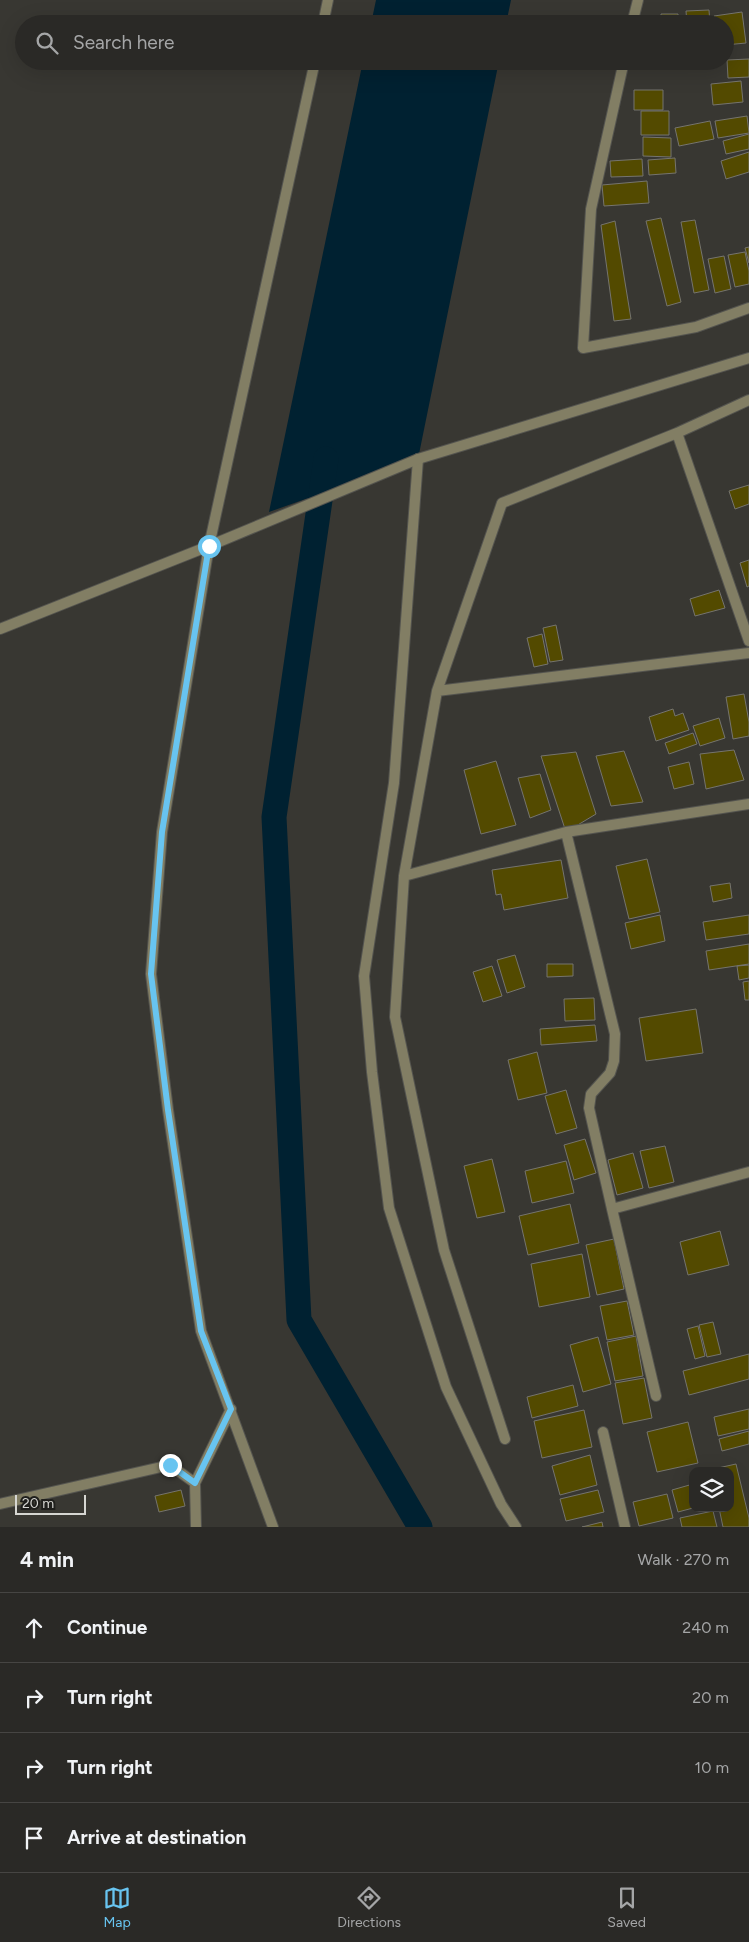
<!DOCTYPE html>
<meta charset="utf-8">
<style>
:root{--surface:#2a2926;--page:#32312e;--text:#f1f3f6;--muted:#a5a6a7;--line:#464543;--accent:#68c4f0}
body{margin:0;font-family:Figtree,sans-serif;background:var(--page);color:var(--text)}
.controls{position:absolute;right:15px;bottom:15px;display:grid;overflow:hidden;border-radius:10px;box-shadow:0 5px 20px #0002}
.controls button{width:45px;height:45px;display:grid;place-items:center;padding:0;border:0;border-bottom:1px solid var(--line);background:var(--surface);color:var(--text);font:25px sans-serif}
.scale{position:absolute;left:15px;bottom:12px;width:71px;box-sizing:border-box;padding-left:5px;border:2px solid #d6d6d2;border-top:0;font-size:14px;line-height:18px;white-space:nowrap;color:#d6d6d2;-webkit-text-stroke:4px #1f1f1c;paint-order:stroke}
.stop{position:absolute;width:15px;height:15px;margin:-11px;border:4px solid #68c4f0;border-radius:50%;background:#fff}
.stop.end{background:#68c4f0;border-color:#fff;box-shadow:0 1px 5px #0008}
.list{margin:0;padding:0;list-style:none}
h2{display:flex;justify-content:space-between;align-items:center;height:65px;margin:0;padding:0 20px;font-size:21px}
h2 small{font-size:16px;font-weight:400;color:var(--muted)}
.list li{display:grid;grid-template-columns:32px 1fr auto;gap:15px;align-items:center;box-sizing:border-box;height:70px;padding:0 20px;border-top:1px solid var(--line)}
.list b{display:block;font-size:19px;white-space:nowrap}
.list em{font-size:16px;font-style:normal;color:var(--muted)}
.icon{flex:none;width:28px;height:28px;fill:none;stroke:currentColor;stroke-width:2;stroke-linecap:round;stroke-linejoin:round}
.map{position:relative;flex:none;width:749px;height:1527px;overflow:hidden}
.search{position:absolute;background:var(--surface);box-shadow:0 5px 20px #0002;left:15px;right:15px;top:15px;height:55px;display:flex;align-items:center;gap:12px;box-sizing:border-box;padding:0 18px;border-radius:28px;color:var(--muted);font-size:19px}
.sheet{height:345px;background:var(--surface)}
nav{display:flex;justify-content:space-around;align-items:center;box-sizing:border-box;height:70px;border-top:1px solid var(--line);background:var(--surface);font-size:14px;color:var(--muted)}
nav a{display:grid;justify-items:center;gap:2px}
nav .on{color:var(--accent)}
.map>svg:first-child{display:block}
.water{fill:#002131}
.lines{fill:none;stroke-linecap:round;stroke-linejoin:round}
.canal{stroke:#002131;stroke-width:25}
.building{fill:#534a00;stroke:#75746e}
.lane-casing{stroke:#54544f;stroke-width:12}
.street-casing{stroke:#54544f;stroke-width:12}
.lane{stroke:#827e64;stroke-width:10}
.street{stroke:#827e64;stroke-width:10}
.route{stroke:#68c4f0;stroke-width:6}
</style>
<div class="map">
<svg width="749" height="1527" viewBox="0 0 749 1527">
<rect width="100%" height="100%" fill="#383732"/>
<path class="water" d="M376,0H511L506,24H371Z
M363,61H499L418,459L269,512Z"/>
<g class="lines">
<path class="canal" d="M326,459L274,817L299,1320L420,1527"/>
</g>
<path class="building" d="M709,10L710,24H687L686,11Z
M742,12L746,43L725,45V24H715L714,16Z
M661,14H678V24H661Z
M649,17H659V24H649Z
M749,59V77L728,78L727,60Z
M741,81L743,102L713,105L711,84Z
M634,90H663V110H634Z
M641,111H669V135H641Z
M747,116L749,133L718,138L715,121Z
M710,121L714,139L679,146L675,128Z
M749,134V149L726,154L723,141Z
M643,137L671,138V157L643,156Z
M749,152V172L726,179L721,161Z
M675,158L676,173L649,175L648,160Z
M642,159L643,176L611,177L610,161Z
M647,181L649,203L604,206L602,185Z
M661,218L681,302L667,306L646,221Z
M695,220L709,290L694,293L681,222Z
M615,221L631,319L614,321L601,225Z
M749,247V263L745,248Z
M745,252L749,271V284L735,287L728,255Z
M724,256L731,289L715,293L708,259Z
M749,485V504L735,509L729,491Z
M749,560V586L747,587L740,563Z
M719,590L725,608L695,616L690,599Z
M556,625L563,660L550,662L543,628Z
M542,634L548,664L534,667L527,638Z
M744,694L749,722V736L733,739L726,697Z
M673,709L675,716L683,713L689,730L656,741L649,717Z
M719,718L725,738L700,746L693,726Z
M693,733L697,744L669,754L665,743Z
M734,750L744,780L706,789L700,754Z
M624,751L643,802L611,806L596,756Z
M576,752L596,814L566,832L541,756Z
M496,761L516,825L481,834L464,770Z
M689,762L694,784L674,789L668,767Z
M540,774L551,810L530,818L518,778Z
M647,859L660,912L629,919L616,866Z
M561,860L568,898L504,910L501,894L496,895L492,870Z
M730,883L732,898L713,902L710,886Z
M660,915L665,941L631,949L625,923Z
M749,915V934L706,940L703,922Z
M749,944V964L709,970L706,951Z
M515,955L525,987L507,993L497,960Z
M547,964H573V976L547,977Z
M749,965V978L739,980L737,966Z
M492,966L502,996L483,1002L473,972Z
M749,981V1000H745L743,982Z
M594,998L595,1020L565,1021L564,999Z
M696,1009L703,1053L646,1061L639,1018Z
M595,1025L597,1041L541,1045L540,1029Z
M537,1052L547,1093L518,1100L508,1060Z
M566,1090L577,1128L556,1134L545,1096Z
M585,1139L596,1173L574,1180L564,1145Z
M665,1146L674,1182L649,1188L640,1151Z
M633,1153L643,1188L617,1195L608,1160Z
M492,1159L505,1212L477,1218L464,1166Z
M566,1161L574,1193L532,1203L525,1171Z
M570,1204L579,1243L528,1255L519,1216Z
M720,1231L729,1265L688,1275L680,1242Z
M614,1239L624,1289L597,1295L586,1245Z
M582,1254L590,1297L539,1307L531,1264Z
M627,1301L634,1335L607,1340L600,1306Z
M713,1322L721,1354L707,1357L699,1325Z
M698,1326L705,1356L695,1359L687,1329Z
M636,1336L643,1376L615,1381L607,1342Z
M598,1337L611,1384L583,1392L570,1345Z
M749,1354V1379L689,1395L683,1371Z
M644,1378L652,1418L623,1424L615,1383Z
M573,1385L578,1406L532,1418L527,1397Z
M749,1409V1429L718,1436L714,1417Z
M584,1410L592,1447L542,1458L534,1421Z
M688,1422L698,1463L657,1472L647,1432Z
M749,1431V1444L722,1451L719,1439Z
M590,1455L597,1485L560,1495L552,1466Z
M736,1464L749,1518V1527H723L719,1508H730V1471L709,1470Z
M693,1484V1508L678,1512L672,1490Z
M181,1490L185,1506L159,1512L155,1496Z
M598,1490L604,1512L566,1521L560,1499Z
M667,1494L673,1518L639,1526L633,1502Z
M713,1511L717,1527H682L680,1518Z
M602,1522L603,1527H582Z"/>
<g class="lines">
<defs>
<path id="lane" d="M418,459L394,783L364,976L372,1072L389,1208L446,1387L501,1504L516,1527"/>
<path id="street" d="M323,24L328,0
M632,24L638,0
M624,61L591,209L583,348L696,327L749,308
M677,433L749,641
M0,629L209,546L418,459L749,358
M437,691L749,653
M566,832L615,1034L614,1061L610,1073L591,1094L589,1108L612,1209
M404,876L566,832L749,804
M656,1396L612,1209L749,1172
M603,1432L625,1527
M505,1439L444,1250L395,1017L404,876L437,691L502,503L677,433L749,400
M0,1504L170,1465L195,1483
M196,1527L195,1483L231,1409
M273,1527L201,1331L168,1110L151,974L162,832L209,546L315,61"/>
</defs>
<use href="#lane" class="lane-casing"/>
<use href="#street" class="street-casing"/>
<use href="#lane" class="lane"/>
<use href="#street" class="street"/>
</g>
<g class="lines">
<path class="route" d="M170,1465L195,1483L231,1409L201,1331L168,1110L151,974L162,832L209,546"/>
</g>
</svg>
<div class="controls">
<button><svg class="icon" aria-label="layers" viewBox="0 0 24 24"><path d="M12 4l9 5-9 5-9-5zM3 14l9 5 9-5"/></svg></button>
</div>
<div class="scale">20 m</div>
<div class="stop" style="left:209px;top:546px"></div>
<div class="stop end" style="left:170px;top:1465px"></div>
<div class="search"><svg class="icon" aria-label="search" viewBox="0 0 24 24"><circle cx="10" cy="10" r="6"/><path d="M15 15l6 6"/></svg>Search here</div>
</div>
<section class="sheet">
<h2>4 min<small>Walk · 270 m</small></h2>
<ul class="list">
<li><svg class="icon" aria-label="ahead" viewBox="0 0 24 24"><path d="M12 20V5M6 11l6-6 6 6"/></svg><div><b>Continue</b></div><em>240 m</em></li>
<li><svg class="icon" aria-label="right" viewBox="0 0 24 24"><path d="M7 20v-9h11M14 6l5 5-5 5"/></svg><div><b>Turn right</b></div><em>20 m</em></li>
<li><svg class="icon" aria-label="right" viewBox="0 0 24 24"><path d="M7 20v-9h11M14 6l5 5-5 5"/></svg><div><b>Turn right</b></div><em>10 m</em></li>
<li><svg class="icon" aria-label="arrive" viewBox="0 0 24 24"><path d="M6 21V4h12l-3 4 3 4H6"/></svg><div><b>Arrive at destination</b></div></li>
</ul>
</section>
<nav>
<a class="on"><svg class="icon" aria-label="map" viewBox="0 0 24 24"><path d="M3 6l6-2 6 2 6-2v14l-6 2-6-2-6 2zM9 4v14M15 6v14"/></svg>Map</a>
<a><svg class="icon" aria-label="directions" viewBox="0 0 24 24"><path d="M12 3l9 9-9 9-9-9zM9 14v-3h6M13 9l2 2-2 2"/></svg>Directions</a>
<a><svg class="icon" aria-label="saved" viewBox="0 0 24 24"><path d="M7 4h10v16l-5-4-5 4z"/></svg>Saved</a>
</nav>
